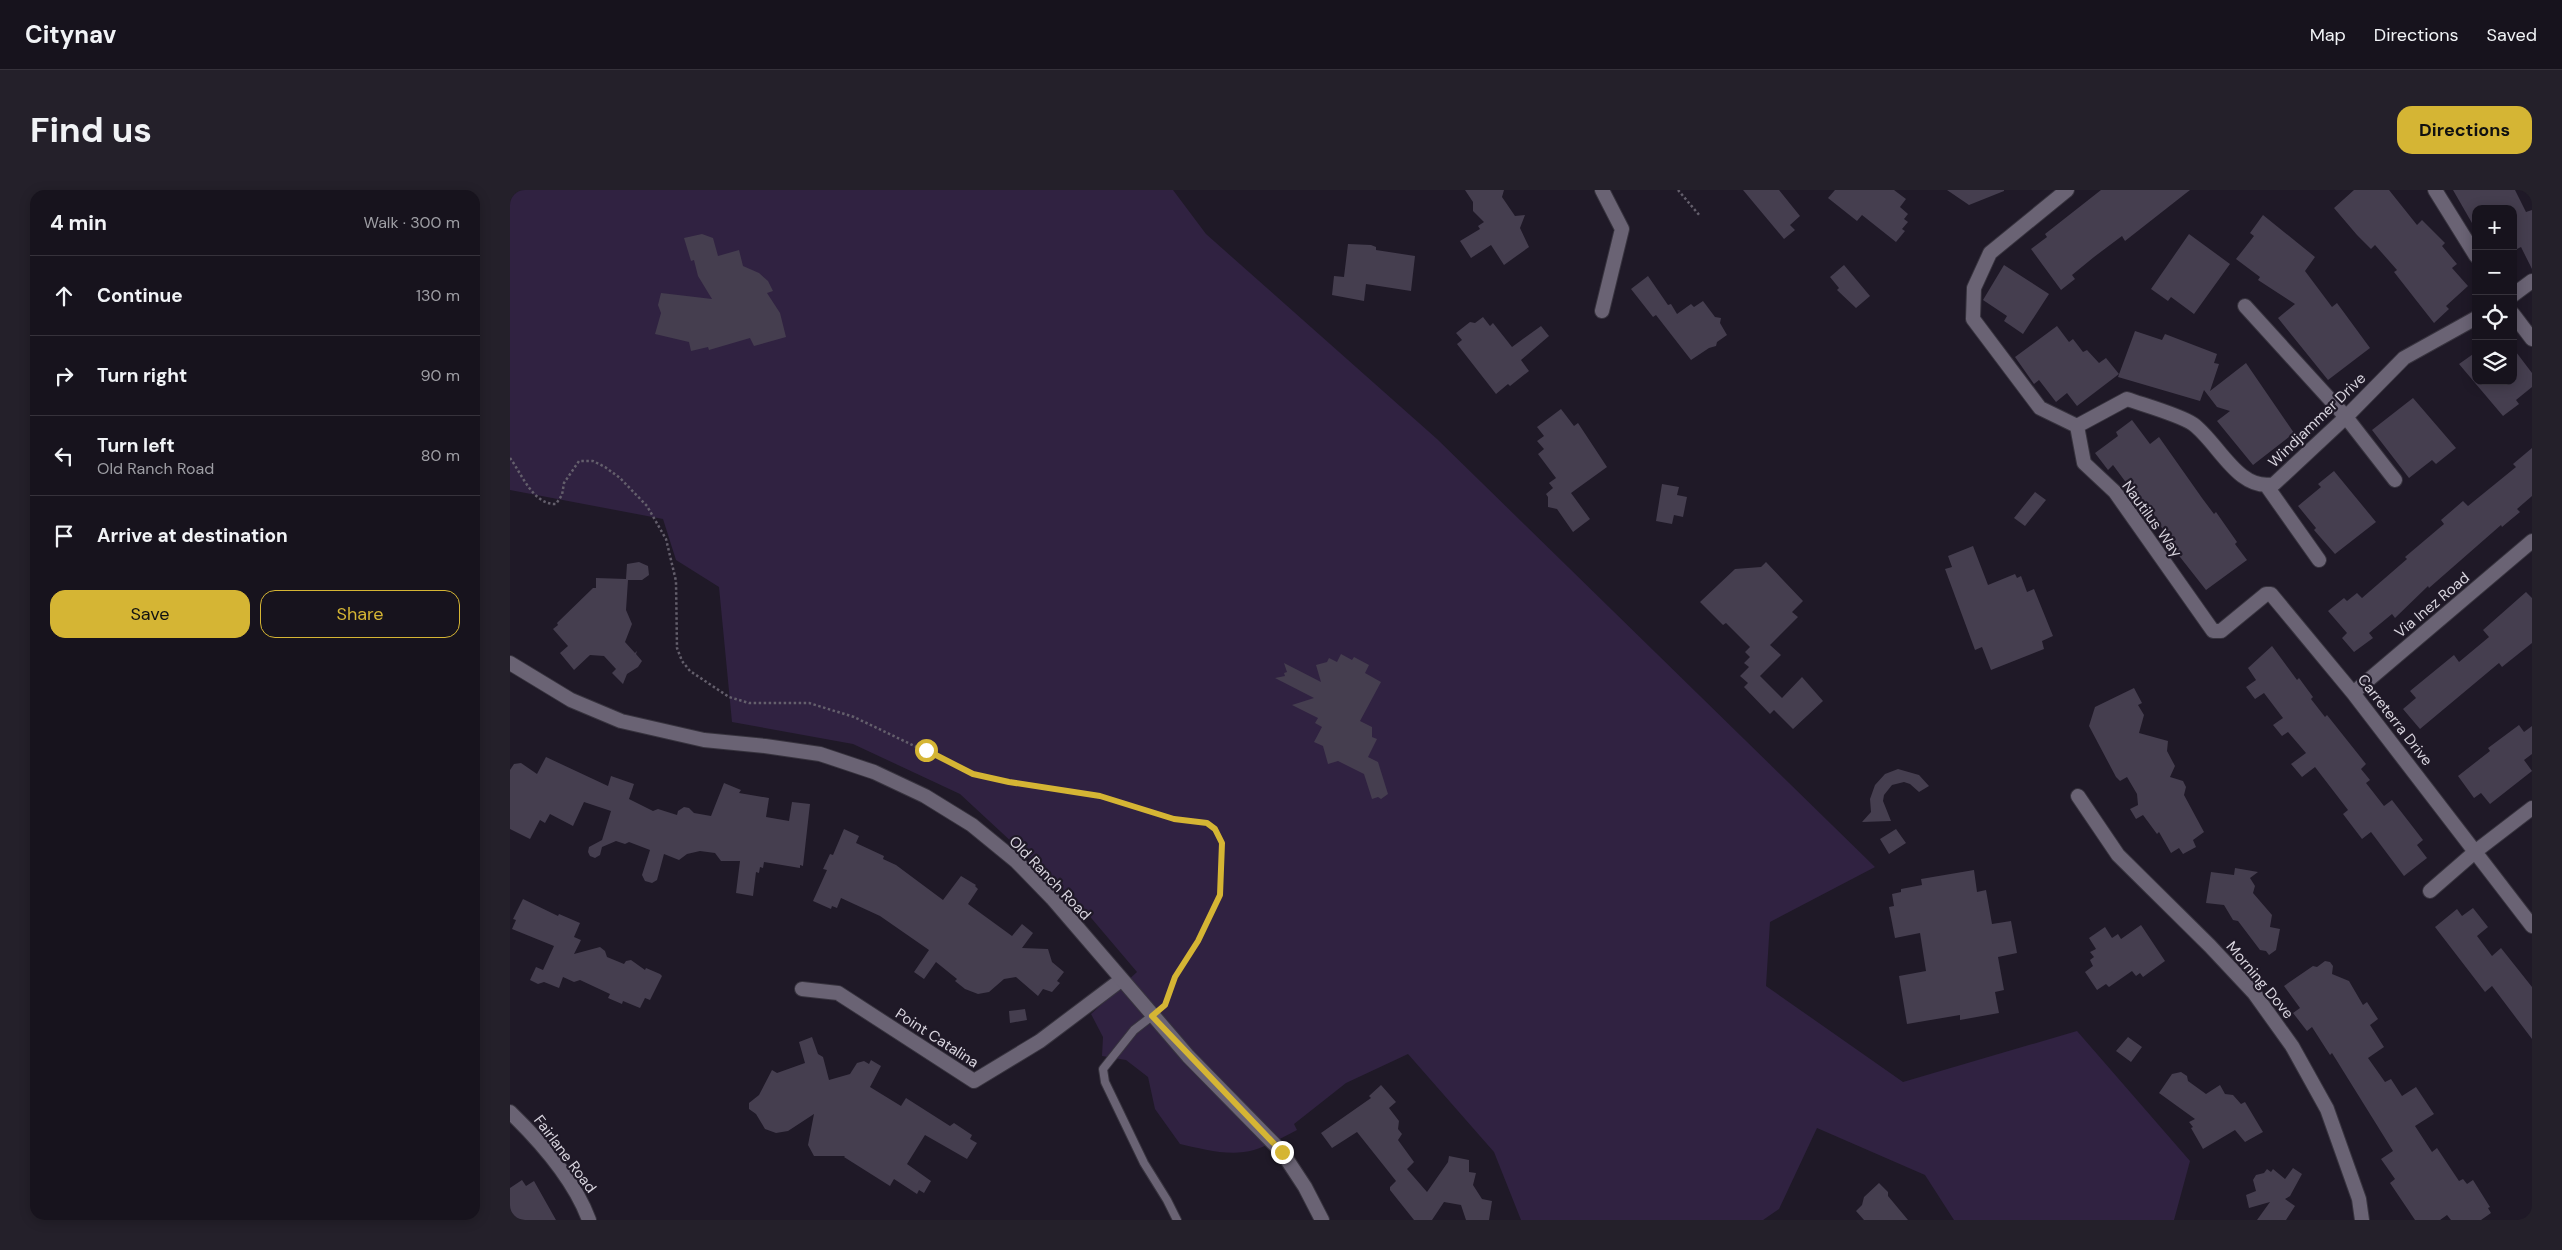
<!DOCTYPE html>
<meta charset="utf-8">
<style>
:root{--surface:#17131d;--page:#24202a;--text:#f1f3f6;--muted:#9e9ea4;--line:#36323b;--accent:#d5b534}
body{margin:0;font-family:"DM Sans",sans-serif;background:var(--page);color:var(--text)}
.controls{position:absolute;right:15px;top:15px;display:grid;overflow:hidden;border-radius:10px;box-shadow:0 2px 12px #0003}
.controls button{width:45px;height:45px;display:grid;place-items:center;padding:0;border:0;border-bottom:1px solid var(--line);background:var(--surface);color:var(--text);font:25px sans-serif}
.stop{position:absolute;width:15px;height:15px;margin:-11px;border:4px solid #d5b534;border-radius:50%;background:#fff}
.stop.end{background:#d5b534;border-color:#fff;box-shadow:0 1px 5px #0008}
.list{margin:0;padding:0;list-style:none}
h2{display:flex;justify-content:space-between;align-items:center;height:65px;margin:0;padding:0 20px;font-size:21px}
h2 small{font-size:16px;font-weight:400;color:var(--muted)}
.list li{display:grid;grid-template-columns:32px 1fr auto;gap:15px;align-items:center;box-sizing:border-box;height:80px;padding:0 20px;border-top:1px solid var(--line)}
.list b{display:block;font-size:19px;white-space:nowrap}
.list p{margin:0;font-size:16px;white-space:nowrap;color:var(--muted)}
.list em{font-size:16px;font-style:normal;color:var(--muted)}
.actions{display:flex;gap:10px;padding:15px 20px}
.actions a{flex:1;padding:11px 0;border:1px solid var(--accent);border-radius:15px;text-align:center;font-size:18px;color:var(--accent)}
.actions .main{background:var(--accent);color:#111}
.icon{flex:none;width:28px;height:28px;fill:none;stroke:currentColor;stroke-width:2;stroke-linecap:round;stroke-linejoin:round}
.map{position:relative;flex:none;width:2022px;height:1030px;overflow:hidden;border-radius:15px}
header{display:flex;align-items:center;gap:30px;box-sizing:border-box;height:70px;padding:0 25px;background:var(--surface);border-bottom:1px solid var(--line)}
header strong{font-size:24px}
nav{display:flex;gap:28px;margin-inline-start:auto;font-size:18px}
.intro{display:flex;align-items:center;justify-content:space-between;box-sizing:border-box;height:120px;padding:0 30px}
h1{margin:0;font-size:35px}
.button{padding:12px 22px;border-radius:15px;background:var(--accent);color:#111;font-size:18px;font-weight:700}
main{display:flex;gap:30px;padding:0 30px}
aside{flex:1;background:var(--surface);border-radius:15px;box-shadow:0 2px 12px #0003}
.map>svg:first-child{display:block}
.green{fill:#302241}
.building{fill:#453e4f}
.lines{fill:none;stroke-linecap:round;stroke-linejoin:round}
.service-casing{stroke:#37333e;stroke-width:10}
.minor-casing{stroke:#37333e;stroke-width:16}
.tertiary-casing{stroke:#37333e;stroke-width:16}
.path{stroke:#645f6c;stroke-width:2.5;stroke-dasharray:2.5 2.5;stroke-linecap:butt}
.service{stroke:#6a6374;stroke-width:8}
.minor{stroke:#6a6374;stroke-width:14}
.tertiary{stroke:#6a6374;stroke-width:14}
.route{stroke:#d5b534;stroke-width:6}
.labels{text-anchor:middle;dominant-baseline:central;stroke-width:4.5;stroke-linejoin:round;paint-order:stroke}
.street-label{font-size:15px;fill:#d9d5df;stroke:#1f1927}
</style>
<header>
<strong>Citynav</strong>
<nav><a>Map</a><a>Directions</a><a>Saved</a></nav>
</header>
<div class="intro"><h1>Find us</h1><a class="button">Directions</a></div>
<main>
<aside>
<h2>4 min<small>Walk · 300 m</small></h2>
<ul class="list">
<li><svg class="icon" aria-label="ahead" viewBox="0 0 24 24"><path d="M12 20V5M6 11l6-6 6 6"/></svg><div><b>Continue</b></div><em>130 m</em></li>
<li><svg class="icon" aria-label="right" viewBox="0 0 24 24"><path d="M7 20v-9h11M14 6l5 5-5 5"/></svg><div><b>Turn right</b></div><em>90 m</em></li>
<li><svg class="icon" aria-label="left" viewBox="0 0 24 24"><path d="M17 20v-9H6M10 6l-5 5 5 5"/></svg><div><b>Turn left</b><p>Old Ranch Road</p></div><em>80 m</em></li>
<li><svg class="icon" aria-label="arrive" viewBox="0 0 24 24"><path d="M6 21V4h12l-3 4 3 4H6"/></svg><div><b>Arrive at destination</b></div></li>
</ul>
<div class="actions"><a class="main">Save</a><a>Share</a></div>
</aside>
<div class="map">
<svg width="2022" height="1030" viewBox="0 0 2022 1030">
<rect width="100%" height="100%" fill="#1f1927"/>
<path class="green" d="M0,0H663L696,44L927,249L1365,677L1260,732L1256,796L1393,892L1567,841L1680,971L1664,1030H1444L1415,985L1307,938L1269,1019L1253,1030H1011L984,962L898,864L836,893L784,934L787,940C773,947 758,956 744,960C720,967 693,959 670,954L645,919L638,887L616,870L592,866L593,847L581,824L627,782L571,716L450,604L343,554L222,532L209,397L166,370L153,329L0,300Z"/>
<path class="building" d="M955,0H994L992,7L1005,26L1015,25L1010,38L1019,57L994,75L981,55L961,68L950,51L970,39L968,36L974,32L963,21V12Z
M1233,0H1269L1290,26L1280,35L1285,40L1274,49Z
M1325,0H1384L1396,9L1390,17L1398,24L1394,29L1398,32L1392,39L1395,41L1386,52L1352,25L1347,31L1318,8Z
M1437,0H1494V1L1459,15Z
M1591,0H1680L1615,51L1612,46L1584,67L1562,85L1565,89L1551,100L1521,59L1537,47L1535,44Z
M1844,0H1879L1907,35L1912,30L1935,53L1932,56L1947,74L1942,78L1958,96L1936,116L1939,119L1924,133L1884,82L1887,80L1865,55L1861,59L1847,45L1824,18Z
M1943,0H2005L2016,22L2022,20V79L2011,57L2003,61V19H1966V40Z
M1753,25L1805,67L1795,81L1822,117L1827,113L1860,158L1818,190L1768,128L1785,114L1748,90L1750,87L1726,69L1744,46L1740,43Z
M192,44L203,48L208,66L229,60L233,76L249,83L258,91L263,101L257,103L270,123L276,147L244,156L240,148L199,160L198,157L181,161L179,152L145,144L151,123L148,115L151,103L202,109L188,86L184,70L181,71L174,48Z
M1679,44L1720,74L1684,124L1661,107L1658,111L1641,99Z
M838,54L861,55L866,57V60L905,66L901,101L856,94L854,111L822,105L824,86L834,87Z
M1334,75L1360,106L1346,118L1327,100L1329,98L1320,87Z
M1494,75L1539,104L1513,144L1494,131L1497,126L1473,110Z
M1138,86L1158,115L1161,114L1167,124L1181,114L1184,117L1193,111L1205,127L1211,128L1210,133L1217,145L1207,152L1206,156L1199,158L1181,170L1146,125L1143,127L1121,99Z
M973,127L980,136L983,133L1002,157L1031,136L1039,146L1011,170L1019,181L1000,196L998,194L986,204L947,154L952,150L946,143L960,132L965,133Z
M1547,136L1559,152L1563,149L1573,162L1577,160L1589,173L1596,168L1609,184L1567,216L1557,203L1546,212L1529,190L1524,194L1505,167Z
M1625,141L1652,150L1655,144L1707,164L1704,173L1709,174L1700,201L1736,173L1784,243L1743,275L1707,231L1720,221L1707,217L1694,200L1690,211L1608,187Z
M2003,158L2022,183V197L2006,210L2009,214L1993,226L1949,174L1966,162V191H2003Z
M1903,208L1946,258L1926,274L1922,270L1899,288L1862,240Z
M1051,219L1064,236L1068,233L1097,277L1061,303L1080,329L1063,342L1047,319L1038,317V307L1036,304L1043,298L1039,293L1046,288L1028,264L1034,259L1027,251L1034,246L1027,237Z
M1622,230L1640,254L1649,247L1692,308L1704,324L1706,322L1727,352L1725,354L1737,370L1696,400L1659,353L1652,338L1631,309L1629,310L1603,275L1598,280L1585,263L1608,246L1606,242Z
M2022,258V306L2007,319L2010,322L1992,337L1991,335L1919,398L1918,396L1885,428L1882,424L1859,443L1863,448L1844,462L1832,448L1837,443L1818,421L1834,408L1837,411L1847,403L1852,408L1897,369L1895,367L1934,334L1931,330L1953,311L1958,316L2006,277L2003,274Z
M1824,281L1866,332L1825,364L1804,340L1806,338L1788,316L1811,297L1808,294Z
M1152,294L1169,297L1167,305L1177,307L1173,327L1164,325L1162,334L1146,331Z
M1525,302L1536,310L1515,336L1504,328Z
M1463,356L1478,395L1505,384L1507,388L1511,386L1517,402L1524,399L1543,446L1532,451L1534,459L1481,480L1472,457L1465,460L1435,379L1442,377L1438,366Z
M129,372L138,376L139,385L132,390H118L116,420L122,434L115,452L125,463L127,461L126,464L132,471L128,477L117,484L113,494L102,483L106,479L94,466L80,465L64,480L50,463L58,456L43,439L48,435L47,433L83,398H86V388L116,389L117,374Z
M1256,372L1293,411L1282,422L1288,427L1260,455L1271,465L1250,486L1272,508L1292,487L1313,511L1283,539L1264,520L1260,524L1234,497L1238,493L1230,486L1239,477L1234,473L1240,467L1235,462L1240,457L1216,433L1213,435L1190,412L1225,379L1251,377Z
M2016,402L2022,408V453L1992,477L1989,473L1910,539L1893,519L1906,508L1900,501L1944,465L1949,472L1979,447L1973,440Z
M1762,456L1787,490L1789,488L1803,507L1801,509L1815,527L1817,525L1856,574L1851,579L1860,590L1856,593L1874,616L1882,610L1913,650L1907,655L1917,668L1894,686L1861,642L1852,649L1833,624L1838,620L1805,577L1792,587L1781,574L1796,563L1778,542L1772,546L1763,535L1773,528L1754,503L1745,509L1736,497L1746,490L1738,478Z
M831,464L842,470L844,467L859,475L855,483L871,492L850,531L862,537V547L867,549L858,567L868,572L878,604L871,609L868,607L862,609L854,584L828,571L818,574L813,556L804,552L812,537L805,533L808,528L782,515L804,508L765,488L775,486L774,483L777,482L774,473L811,492L806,475L817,472L819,468L827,472Z
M1624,498L1632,513L1628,515L1634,525L1629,543L1658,551L1657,561L1665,576L1660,587L1673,591L1676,597L1674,605L1694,642L1683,650L1686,657L1673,664L1669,658L1661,663L1649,642L1647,644L1633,625L1626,629L1620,619L1628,615L1627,604L1617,587L1610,591L1606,587L1579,536L1585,517Z
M2009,535L2014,542L2022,536V564L2014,570L2022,581L1980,614L1971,603L1964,608L1948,586L1980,561L1978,558Z
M36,567L98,596L101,586L124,594L119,609L143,621L148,619L167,625L168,621L174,617L179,618L184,623L201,626L214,593L231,600L229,603L259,608L256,627L279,631L282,612L300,614L293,676L290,675V678L254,672L253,678L250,677L249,683L246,682L243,706L226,703L230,671H211L205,663L190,661L177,664L169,670L154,664L147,690L142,693L135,691L132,685L140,660L119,652L115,654L106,651L92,657L90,665L85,668L80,666L78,662L79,657L92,650L101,621L74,612L63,636L40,624L35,633L30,630L20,649L0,639V580L4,574L11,573L27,584Z
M1388,579L1409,585L1419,596L1409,602L1400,594L1394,592L1382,595L1374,605L1373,611L1381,631L1352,632L1361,622L1360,609L1365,595L1375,584Z
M334,639L349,646L346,653L374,666L373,669L386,675L433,710L451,686L466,695L465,696L468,699L458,714L502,746L512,734L523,743L512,758L538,759L542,772L554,782L547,791L550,793L542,802L533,799L528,806L506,787L494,789L479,802L468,804L455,799L445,791L447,789L426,772L414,789L404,782L419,760L370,726L331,708L327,718L322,716L321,719L303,711L317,680L313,679L320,664L323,665Z
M1386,639L1396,653L1379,664L1370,649Z
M1725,678L1748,682L1740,688L1745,696L1743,703L1762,725L1760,737L1770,739L1766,760L1759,765L1756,761L1750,760L1728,731L1723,730L1714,715L1696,713L1701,682L1724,685Z
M1464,680L1467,702L1476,700L1482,734L1501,731L1507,763L1488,767L1494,800L1485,802L1489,823L1450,830V825L1397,834L1389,786L1416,781L1410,743L1385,748L1379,717L1384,716L1382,704L1391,702V699L1412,695L1411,689Z
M13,709L48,726L49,724L70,733L64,747L71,750L64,764L90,757L95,761L97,767L114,774L116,771L121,770L135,780L136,778L150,784L152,786L140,810L135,808L130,818L113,811L112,814L98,808L100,804L70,790L64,792L53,787L49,798L34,792L28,794L20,790L26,777L33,780L44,756L2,739L6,730L3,729Z
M1963,718L1978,737L1967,746L1982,766L1991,758L2022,797V849L1982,796L1975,802L1925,737L1947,719L1952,726Z
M1631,735L1655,771L1633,787L1630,783L1626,786L1622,781L1599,797L1596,794L1587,800L1575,782L1583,776L1580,770L1584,767L1580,762L1586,759L1579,748L1595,737L1602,748L1608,744L1611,749Z
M1815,771L1820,772L1823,776L1822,784L1839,791L1853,815L1857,812L1868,829L1860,835L1874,857L1858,868L1875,892L1881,889L1892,906L1906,897L1924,924L1905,936L1922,962L1927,958L1949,991L1953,989L1957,994L1963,990L1980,1017L1978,1018L1981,1023L1971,1030H1941L1937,1025L1930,1030H1905L1880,993L1885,989L1871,969L1883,961L1822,863L1820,865L1802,837L1797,841L1783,823L1790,818L1774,796L1803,776L1807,777Z
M515,819L517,830L500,833L499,821Z
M302,847L308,864L313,867L319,890L340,884L347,873L354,871L359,874L361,870L371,876L360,897L391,916L396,908L440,936L444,933L462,945L460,949L467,953L457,969L415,945L397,974L421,991L414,1003L409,1000L407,1004L384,989L380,996L334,967L335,966H304L298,955L304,924L278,941L266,943L255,939L246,924L239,919V913L249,905L262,880L267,883L295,873L289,852Z
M1618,847L1632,857L1621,872L1606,861Z
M1671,882L1677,886L1678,891L1696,904L1710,895L1715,904L1723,905L1731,914L1735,912L1753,942L1735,952L1725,940L1693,959L1681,938L1683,937L1679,932L1685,929L1649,903L1662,884Z
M871,895L886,912L879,918L889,931L888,939L892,944L888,950L904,972L897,979L917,1002L938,972L939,966L959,970V982L966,983L963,995L972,1009L982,1011L979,1030H956L951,1015L934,1012L922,1030H904L880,1000V997L886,991L847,942L822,958L811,943L861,908L859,906Z
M1783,978L1792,984L1780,1006L1775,1009L1785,1016L1776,1030H1747L1760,1012L1739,1018L1736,1005L1746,1001L1743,990L1746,985L1754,983L1757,979L1761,982L1763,979L1775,989Z
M12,990L16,996L24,991L46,1030H0V998Z
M1369,993L1378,1002V1006L1398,1030H1354L1346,1021L1352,1015L1354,1007Z"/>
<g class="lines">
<defs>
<path id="service" d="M642,826L624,840L593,879L595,892L634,973L657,1010L667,1030"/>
<path id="minor" d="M1092,0L1112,39L1092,121
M1557,0L1480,63L1464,98L1463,129L1530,218L1567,236L1574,273L1605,302L1703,441H1711L1756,404H1761L1843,503L2022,736
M1925,0L1966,66
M2003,105L2022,91
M1735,116L1836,227L1885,290
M2003,124L2022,149
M1567,236L1617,209C1634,215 1670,225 1683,234C1708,252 1728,302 1764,294L1836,227L1894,168L1966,128
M1756,295L1809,370
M1843,503L2022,351
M1568,606L1608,665L1700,756L1744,803L1782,856L1817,919L1849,1009L1852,1030
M1920,701L1966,661L2022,618
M292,799L328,803L464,891L530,851L611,790
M0,922C31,952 64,989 79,1030"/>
<path id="tertiary" d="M0,473L61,510L111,531L194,550L255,556L310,564L364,582L415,606L462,635L506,671L542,708L678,866L772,962L795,997L812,1030"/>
</defs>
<use href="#service" class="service-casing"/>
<use href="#minor" class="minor-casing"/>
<use href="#tertiary" class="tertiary-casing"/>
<path class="path" d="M1168,0L1190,26
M0,268C12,284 23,315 46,314L52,305L54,293L69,271H83L95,277L110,288L137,316L156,349L166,391L167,458L172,471L180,481L219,507L239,513H299L344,527L463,584L499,592L591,606L664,629L697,633L705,639L712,653L710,705L688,751L665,787L654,815"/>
<use href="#service" class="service"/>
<use href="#minor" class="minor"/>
<use href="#tertiary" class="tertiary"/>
</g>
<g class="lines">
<path class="route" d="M416,560L463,584L499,592L590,606L664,629L697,633L705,639L712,653L710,705L688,751L665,787L655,815L642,826L772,962"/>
</g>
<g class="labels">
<g class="street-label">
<text transform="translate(1807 230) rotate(-44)">Windjammer Drive</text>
<text transform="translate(1642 329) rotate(54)">Nautilus Way</text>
<text transform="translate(1922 415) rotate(-40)">Via Inez Road</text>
<text transform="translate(1885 530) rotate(52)">Carreterra Drive</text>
<text transform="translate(540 688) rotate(46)">Old Ranch Road</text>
<text transform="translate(1750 790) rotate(50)">Morning Dove</text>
<text transform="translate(427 848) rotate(33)">Point Catalina</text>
<text transform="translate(55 964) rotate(53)">Fairlane Road</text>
</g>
</g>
</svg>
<div class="controls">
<button>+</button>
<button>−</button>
<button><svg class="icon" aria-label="locate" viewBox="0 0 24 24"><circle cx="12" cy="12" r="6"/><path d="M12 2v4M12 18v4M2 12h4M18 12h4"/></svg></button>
<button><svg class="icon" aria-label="layers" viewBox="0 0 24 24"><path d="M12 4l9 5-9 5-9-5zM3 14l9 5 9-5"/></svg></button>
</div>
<div class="stop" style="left:416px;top:560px"></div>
<div class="stop end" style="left:772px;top:962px"></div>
</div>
</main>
